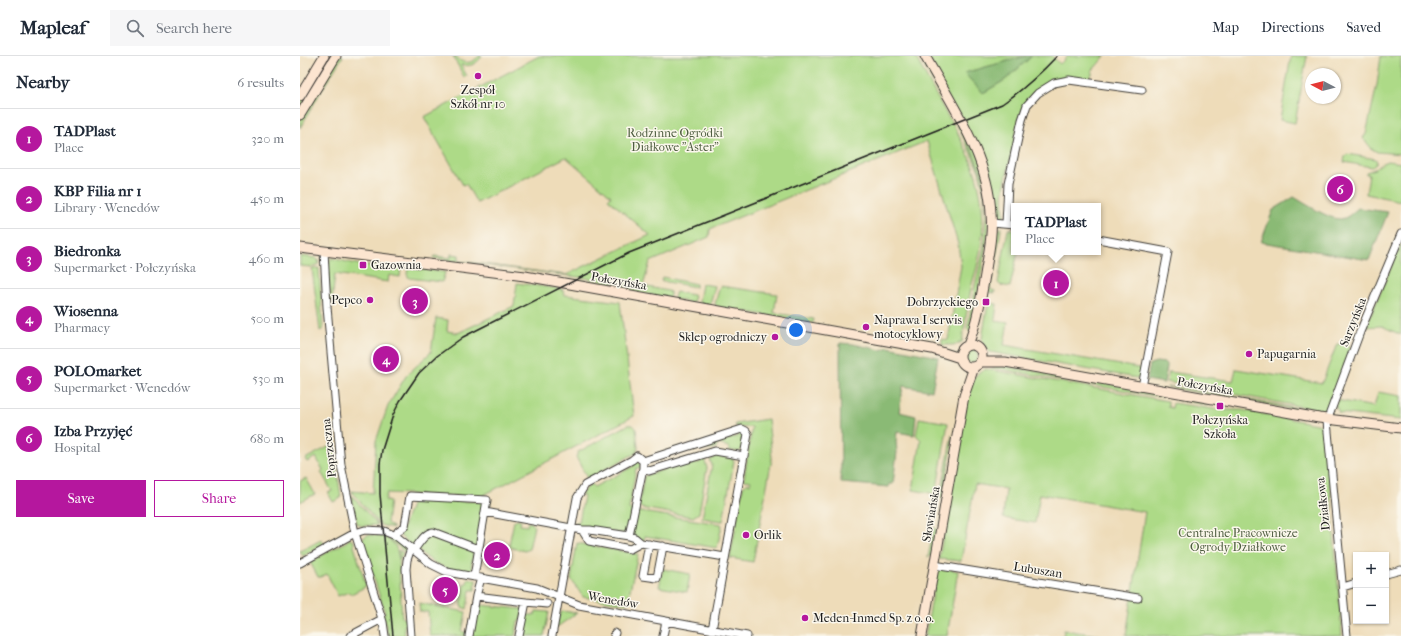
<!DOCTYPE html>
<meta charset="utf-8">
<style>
:root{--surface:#fff;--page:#f6f6f7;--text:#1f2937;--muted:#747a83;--line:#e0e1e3;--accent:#b5179e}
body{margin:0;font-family:"IM FELL French Canon",serif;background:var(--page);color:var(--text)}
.controls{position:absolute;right:12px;bottom:12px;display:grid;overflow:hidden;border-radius:0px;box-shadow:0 1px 3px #0004}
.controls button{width:36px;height:36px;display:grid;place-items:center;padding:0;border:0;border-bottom:1px solid var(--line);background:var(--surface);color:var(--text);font:20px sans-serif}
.compass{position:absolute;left:1005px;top:12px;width:36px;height:36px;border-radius:50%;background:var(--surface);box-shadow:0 1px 3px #0004;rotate:277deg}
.you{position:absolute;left:496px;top:274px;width:14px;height:14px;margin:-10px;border:3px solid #fff;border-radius:50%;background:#1a73e8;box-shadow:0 0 0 6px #1a73e833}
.badge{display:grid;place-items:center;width:26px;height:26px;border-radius:50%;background:var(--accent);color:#fff;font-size:13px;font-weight:700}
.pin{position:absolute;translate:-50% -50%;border:2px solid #fff;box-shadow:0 1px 4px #0006}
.popup{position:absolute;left:711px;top:147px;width:90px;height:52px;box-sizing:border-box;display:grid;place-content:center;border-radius:0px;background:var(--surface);filter:drop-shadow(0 1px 3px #0005);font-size:13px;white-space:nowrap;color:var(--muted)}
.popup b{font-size:15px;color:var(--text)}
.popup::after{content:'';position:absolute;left:50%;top:100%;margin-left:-8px;border:8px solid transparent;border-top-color:var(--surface)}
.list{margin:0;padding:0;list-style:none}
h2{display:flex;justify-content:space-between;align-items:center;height:52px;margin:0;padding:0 16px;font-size:17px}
h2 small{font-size:13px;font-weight:400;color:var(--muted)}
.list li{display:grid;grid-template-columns:26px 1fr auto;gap:12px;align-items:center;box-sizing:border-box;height:60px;padding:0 16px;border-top:1px solid var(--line)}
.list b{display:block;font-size:15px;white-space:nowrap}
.list p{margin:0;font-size:13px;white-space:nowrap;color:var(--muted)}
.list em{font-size:13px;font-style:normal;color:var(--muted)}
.actions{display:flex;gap:8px;padding:12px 16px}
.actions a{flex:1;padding:9px 0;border:1px solid var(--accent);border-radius:0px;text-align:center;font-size:14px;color:var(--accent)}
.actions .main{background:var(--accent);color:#fff}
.icon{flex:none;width:22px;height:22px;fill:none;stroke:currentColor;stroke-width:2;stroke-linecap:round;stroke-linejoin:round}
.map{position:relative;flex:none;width:1101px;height:580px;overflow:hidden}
header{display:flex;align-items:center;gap:24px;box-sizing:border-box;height:56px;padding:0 20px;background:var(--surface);border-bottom:1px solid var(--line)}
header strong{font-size:19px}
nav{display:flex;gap:22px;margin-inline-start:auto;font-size:14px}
.search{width:280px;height:36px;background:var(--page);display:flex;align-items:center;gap:10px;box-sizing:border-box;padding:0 14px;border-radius:0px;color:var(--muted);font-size:15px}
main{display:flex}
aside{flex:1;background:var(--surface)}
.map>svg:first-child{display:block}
.green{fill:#adda87;stroke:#647b52}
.forest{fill:#8aba74;stroke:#536b48}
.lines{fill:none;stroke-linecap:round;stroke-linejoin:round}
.street-casing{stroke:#3c3934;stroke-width:9}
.secondary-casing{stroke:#3c3934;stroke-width:11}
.street{stroke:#fff;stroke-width:7}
.secondary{stroke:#fce5d0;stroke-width:9}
.rail{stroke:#1c1c1c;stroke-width:1.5}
.poi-dot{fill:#b5179e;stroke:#fbf7ec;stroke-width:1.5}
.labels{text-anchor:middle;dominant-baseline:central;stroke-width:3;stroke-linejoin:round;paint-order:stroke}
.poi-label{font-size:12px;fill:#1c1c1c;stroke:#fbf7ec;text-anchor:start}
.park-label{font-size:12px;fill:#4f5e41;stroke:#fbf7ec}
.street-label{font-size:12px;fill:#1c1c1c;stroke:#fbf7ec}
</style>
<header>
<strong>Mapleaf</strong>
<div class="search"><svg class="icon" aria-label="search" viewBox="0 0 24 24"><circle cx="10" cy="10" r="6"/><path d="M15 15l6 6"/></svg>Search here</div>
<nav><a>Map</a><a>Directions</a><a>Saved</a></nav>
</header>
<main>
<aside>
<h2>Nearby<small>6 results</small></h2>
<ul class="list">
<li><span class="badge">1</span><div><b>TADPlast</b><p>Place</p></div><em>320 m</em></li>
<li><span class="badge">2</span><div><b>KBP Filia nr 1</b><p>Library · Wenedów</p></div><em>450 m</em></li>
<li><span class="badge">3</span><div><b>Biedronka</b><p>Supermarket · Połczyńska</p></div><em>460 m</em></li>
<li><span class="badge">4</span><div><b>Wiosenna</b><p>Pharmacy</p></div><em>500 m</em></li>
<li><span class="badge">5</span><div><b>POLOmarket</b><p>Supermarket · Wenedów</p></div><em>530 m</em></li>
<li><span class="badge">6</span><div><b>Izba Przyjęć</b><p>Hospital</p></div><em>680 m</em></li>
</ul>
<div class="actions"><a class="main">Save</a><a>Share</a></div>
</aside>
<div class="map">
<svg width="1101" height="580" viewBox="0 0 1101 580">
<rect width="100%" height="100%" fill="#fbf7ec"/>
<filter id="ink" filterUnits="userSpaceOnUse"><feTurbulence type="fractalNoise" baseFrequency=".025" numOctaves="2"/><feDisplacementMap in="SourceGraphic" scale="8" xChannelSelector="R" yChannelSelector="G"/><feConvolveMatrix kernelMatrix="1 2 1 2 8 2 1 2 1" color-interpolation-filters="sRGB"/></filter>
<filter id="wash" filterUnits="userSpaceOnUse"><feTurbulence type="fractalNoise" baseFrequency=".012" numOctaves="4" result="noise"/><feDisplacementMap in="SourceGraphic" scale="16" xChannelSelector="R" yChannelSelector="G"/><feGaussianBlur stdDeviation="0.9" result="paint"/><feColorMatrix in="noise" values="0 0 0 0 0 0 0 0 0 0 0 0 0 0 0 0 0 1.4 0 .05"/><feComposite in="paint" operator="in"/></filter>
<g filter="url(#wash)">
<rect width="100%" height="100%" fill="#eedcb9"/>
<path class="green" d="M28,0H32L0,53V45Z
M39,0H43L23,32L0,72V64Z
M153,0H156C162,9 172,8 179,0H182C177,8 171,11 161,9L167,20L164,21Z
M239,0H248L249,1L251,0H615L647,59C654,67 658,79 663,88C682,124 688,165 678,205C677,213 674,220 672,228C668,247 665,267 662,286L653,289H642V283L648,284L661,210L658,188L627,85L410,173L409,181L350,206L343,230L368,235L370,236V240L368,242L269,224L286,225L343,234L342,232L285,222L133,202L134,200L151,202V198L159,199V205L266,219L350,179L308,143L311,140L266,101L177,147L166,128L163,129L124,61Z
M619,0H622L657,65H656L650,57Z
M628,0H726L665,17L683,37L705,24L732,0H752L760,8L768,0H805L792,15V18L789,22L785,23C777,23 766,21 758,23C725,32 719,59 714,87C710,103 707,118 704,133L703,141L704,161L703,163C693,162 694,149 693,141Z
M991,0H1007L995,67L980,64Z
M1081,0H1101V98L1077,96L1072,93L1063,82L1066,78L1077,29Z
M657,68H658L671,91L682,119L689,172L671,277L667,272L675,229L684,190L686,156L684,137L679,115Z
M1047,98L1076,103C1078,107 1075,110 1071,111L1044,106L1045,101Z
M1088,105L1101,107V145L1066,138L1069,118H1066V116L1075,113L1082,107Z
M701,171V174L690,233L695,235V237L687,236V223L695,176Z
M710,173H714V196H718L710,231L700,229L698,227L708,174Z
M1101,187V279L1082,270L1066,271Z
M0,200L16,202L18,204L19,208L12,211L0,210Z
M31,202L65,210V209C77,211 89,210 101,211L100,221L89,219L88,226L35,218L32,246L30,244L28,210Z
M17,212H19L23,273L20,275L12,213Z
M108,212L145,216V217L142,226L109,222L107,218Z
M362,221L396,228V231L361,225Z
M217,227L262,233L265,239L320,246L334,360L180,441L87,437L85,444L90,445L87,467L94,472L80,469L51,435L73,437L76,385L88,350L106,320L131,296L136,262L148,264L147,275L158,277L214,250Z
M402,228L415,230L410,248L407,249L400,248L399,246Z
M420,230L477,238L474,257L514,263L513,267L418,251L415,248Z
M376,236L393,239L395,241L392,247L374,243L375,238Z
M688,247L697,248L695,264L708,266L704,289L844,313L842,323L690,296L684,290L682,283Z
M1037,288H1048L1051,292L1027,351L1025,355L867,326L869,316L933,325L936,313L1022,327Z
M664 300a7 7 0 1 1 14 0a7 7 0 1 1-14 0Z
M693,308L862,337V341L693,312Z
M686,313L868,345V351L872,352L873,347L920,354H942L1022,369L1024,374H1026L1042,580H826L845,456L740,438L735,467L703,462L706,433L675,428L661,505L639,503L670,327L679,316Z
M867,331H877L1017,356L1019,358Z
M1078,336L1101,340V364L1039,357L1037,352L1035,351L1037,344L1074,351Z
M876,340L885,341L908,347L907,349L874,343Z
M619,362L648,367L636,438L613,434L621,384L616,379Z
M468,363L472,402L453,506L430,502L443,431L448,427L450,428L451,425L445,424L444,422L452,371C447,371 439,372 436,371L435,368Z
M328,369H333L336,372L338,392L336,397L288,422H287L276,401L278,396Z
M440,375L444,378C445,383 444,393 439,396L429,394V391L418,388L416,392L409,394L405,392L404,388L407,387L408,390L438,380V378Z
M652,379V391L643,441L639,443L642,433Z
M32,389L34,390L41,442L33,446L28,437L32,435L21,416L23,414L16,401L7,406L5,403Z
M417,400L433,403L434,405L423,465H421L402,462L412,409L410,404Z
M402,401L404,402L407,412L399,457L393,461L341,452L339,450L344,420L387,406L390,409L401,406L400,402Z
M335,404L340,407L341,413L336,412L329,453L332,454L328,478L275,471V466H279L284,440L281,438L291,428L294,431L334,410L333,406Z
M6,422L15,438L0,446V425Z
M51,439L78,469L62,470L57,468Z
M118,443L184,446L178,488L174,493L171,511L173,512L171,516L149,513L134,507L100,480L111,449Z
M335,455L421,468L422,469L417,492L345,480L344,485L330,478Z
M217,463L221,464L220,469L227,470L228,466L232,467L234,470L229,493L225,495L212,492L209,489L214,465Z
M634,471L637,474L633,499L628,501Z
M82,478C90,478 99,486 106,492V497L89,482Z
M67,479C77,478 94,482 97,494C98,497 98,501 99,504V494L103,497L99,506L102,562L107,563L108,568L104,570L105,580H88L83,558L85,557L62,485V483Z
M49,483L52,484L54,486V490L66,529L65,531L51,538L49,536L38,540L27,518L20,521H18L10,506L46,486Z
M21,484L24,488L3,500L0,495Z
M277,487L338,498L327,548L283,541L271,523Z
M638,511L658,515L647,580H625Z
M363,513L390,518L387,536L359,531Z
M168,522L176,524L175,534H170L167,553L161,551L164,528L167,527Z
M119,547L166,556L162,576H167L166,580H130L128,556H120Z
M180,549L223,553L221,564L218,566L215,580H172L176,553Z
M619,554L622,556L619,580H614Z
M236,555L249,556L244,580H222L226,559H235Z
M262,555L277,557L257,571L259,558H261Z
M764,574L804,580H763Z"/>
<path class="forest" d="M726,0H732L705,24L683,37L664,17Z
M994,141C1004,147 1029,163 1039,163C1047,163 1052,157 1058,152L1088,156L1069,204L961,186L973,154Z
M540,287L553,288L581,294L588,291L638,301L632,335L603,330L599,356L616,360L614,379L597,376L596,385L597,396L593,428H589V431L541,427Z
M856,306L865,307L867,311L864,327L847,324L850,308Z"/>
</g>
<g filter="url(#ink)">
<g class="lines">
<defs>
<path id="street" d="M692,167L714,169
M706,168L708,128L722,64L727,49L738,37L754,27L769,24L842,34
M798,183L868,196L842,331
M24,195L27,251L41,409L55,477L83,566L85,580
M343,412L349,415L415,395L444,400
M185,456L282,474H290L329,480L335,482L341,487L425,501
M282,474L289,485L330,493L341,487
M96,480L98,475L105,470L110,440L187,444L174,521
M329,480L343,412V408
M349,488L343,520L357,522L363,490
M111,492L107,504L106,513L111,580
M114,494C119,488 124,477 133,476L178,493
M0,507L55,477L65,474L84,475L96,480L131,508L147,516L237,532L279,549L447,580
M634,509L838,542
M1086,518L1101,514
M181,522L176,540L226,546
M1043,531L1056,527
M50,580L82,563
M169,580L176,540
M219,580L226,546L247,548
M252,580L277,442L285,429L332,404L337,400L343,405L442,373L446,375L448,378L412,574
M314,580L315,577
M363,580L366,565
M1047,580L1027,365L1060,276L1101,178"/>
<path id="secondary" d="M625,0C652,49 689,101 691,158C693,179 688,199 685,219C681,243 677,266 668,289
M0,40L24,0
M0,59L36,0
M0,192L225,220L632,293L660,302
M660 300a11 11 0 1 1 22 0a11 11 0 1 1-22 0Z
M680,306H705L1019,362L1101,372
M622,580L664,340L674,311"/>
</defs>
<use href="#street" class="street-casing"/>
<use href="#secondary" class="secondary-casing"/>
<use href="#street" class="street"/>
<use href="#secondary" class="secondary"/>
<path class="rail" d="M93,580L80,438V408L82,394L93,359L100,345L119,317L137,300L163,281L329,197L702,48C723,34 740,18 757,0"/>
</g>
</g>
<g class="poi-dot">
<circle cx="178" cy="20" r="4"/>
<rect x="59" y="205" width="8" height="8" rx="2"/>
<circle cx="70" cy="244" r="4"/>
<rect x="682" y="242" width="8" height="8" rx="2"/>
<circle cx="566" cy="271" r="4"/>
<circle cx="475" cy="281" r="4"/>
<circle cx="949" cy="298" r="4"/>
<rect x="916" y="346" width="8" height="8" rx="2"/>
<circle cx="446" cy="479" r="4"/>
<circle cx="505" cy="562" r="4"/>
</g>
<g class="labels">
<g class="poi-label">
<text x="178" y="34" text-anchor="middle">Zespół<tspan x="178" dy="14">Szkół nr 10</tspan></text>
<text x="71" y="209">Gazownia</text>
<text x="62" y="244" text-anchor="end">Pepco</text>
<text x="678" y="246" text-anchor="end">Dobrzyckiego</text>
<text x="574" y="264">Naprawa I serwis<tspan x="574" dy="14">motocyklowy</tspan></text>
<text x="467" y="281" text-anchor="end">Sklep ogrodniczy</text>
<text x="957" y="298">Papugarnia</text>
<text x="920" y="364" text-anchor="middle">Połczyńska<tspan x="920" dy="14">Szkoła</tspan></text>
<text x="454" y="479">Orlik</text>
<text x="513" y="562">Meden-Inmed Sp. z o. o.</text>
</g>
<g class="park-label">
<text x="375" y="77">Rodzinne Ogródki<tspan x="375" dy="14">Diałkowe "Aster"</tspan></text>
<text x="938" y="477">Centralne Pracownicze<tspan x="938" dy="14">Ogrody Działkowe</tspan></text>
</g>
<g class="street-label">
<text transform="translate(319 225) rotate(10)">Połczyńska</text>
<text transform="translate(1053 266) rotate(-68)">Sarzyńska</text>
<text transform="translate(905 330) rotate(10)">Połczyńska</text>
<text transform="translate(29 392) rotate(-96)">Poprzeczna</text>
<text transform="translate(1023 448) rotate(-96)">Działkowa</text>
<text transform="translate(631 458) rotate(-80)">Słowiańska</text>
<text transform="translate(738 514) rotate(9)">Lubuszan</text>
<text transform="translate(313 544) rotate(10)">Wenedów</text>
</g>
</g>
</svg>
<div class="controls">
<button>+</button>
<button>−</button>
</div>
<svg class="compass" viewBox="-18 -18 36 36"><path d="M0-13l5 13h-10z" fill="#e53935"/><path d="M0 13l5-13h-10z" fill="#747a83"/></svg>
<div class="you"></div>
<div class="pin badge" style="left:756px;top:227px">1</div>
<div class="popup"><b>TADPlast</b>Place</div>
<div class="pin badge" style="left:197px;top:499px">2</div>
<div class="pin badge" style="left:115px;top:245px">3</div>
<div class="pin badge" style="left:86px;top:303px">4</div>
<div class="pin badge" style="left:145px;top:534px">5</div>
<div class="pin badge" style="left:1040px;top:133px">6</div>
</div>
</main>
